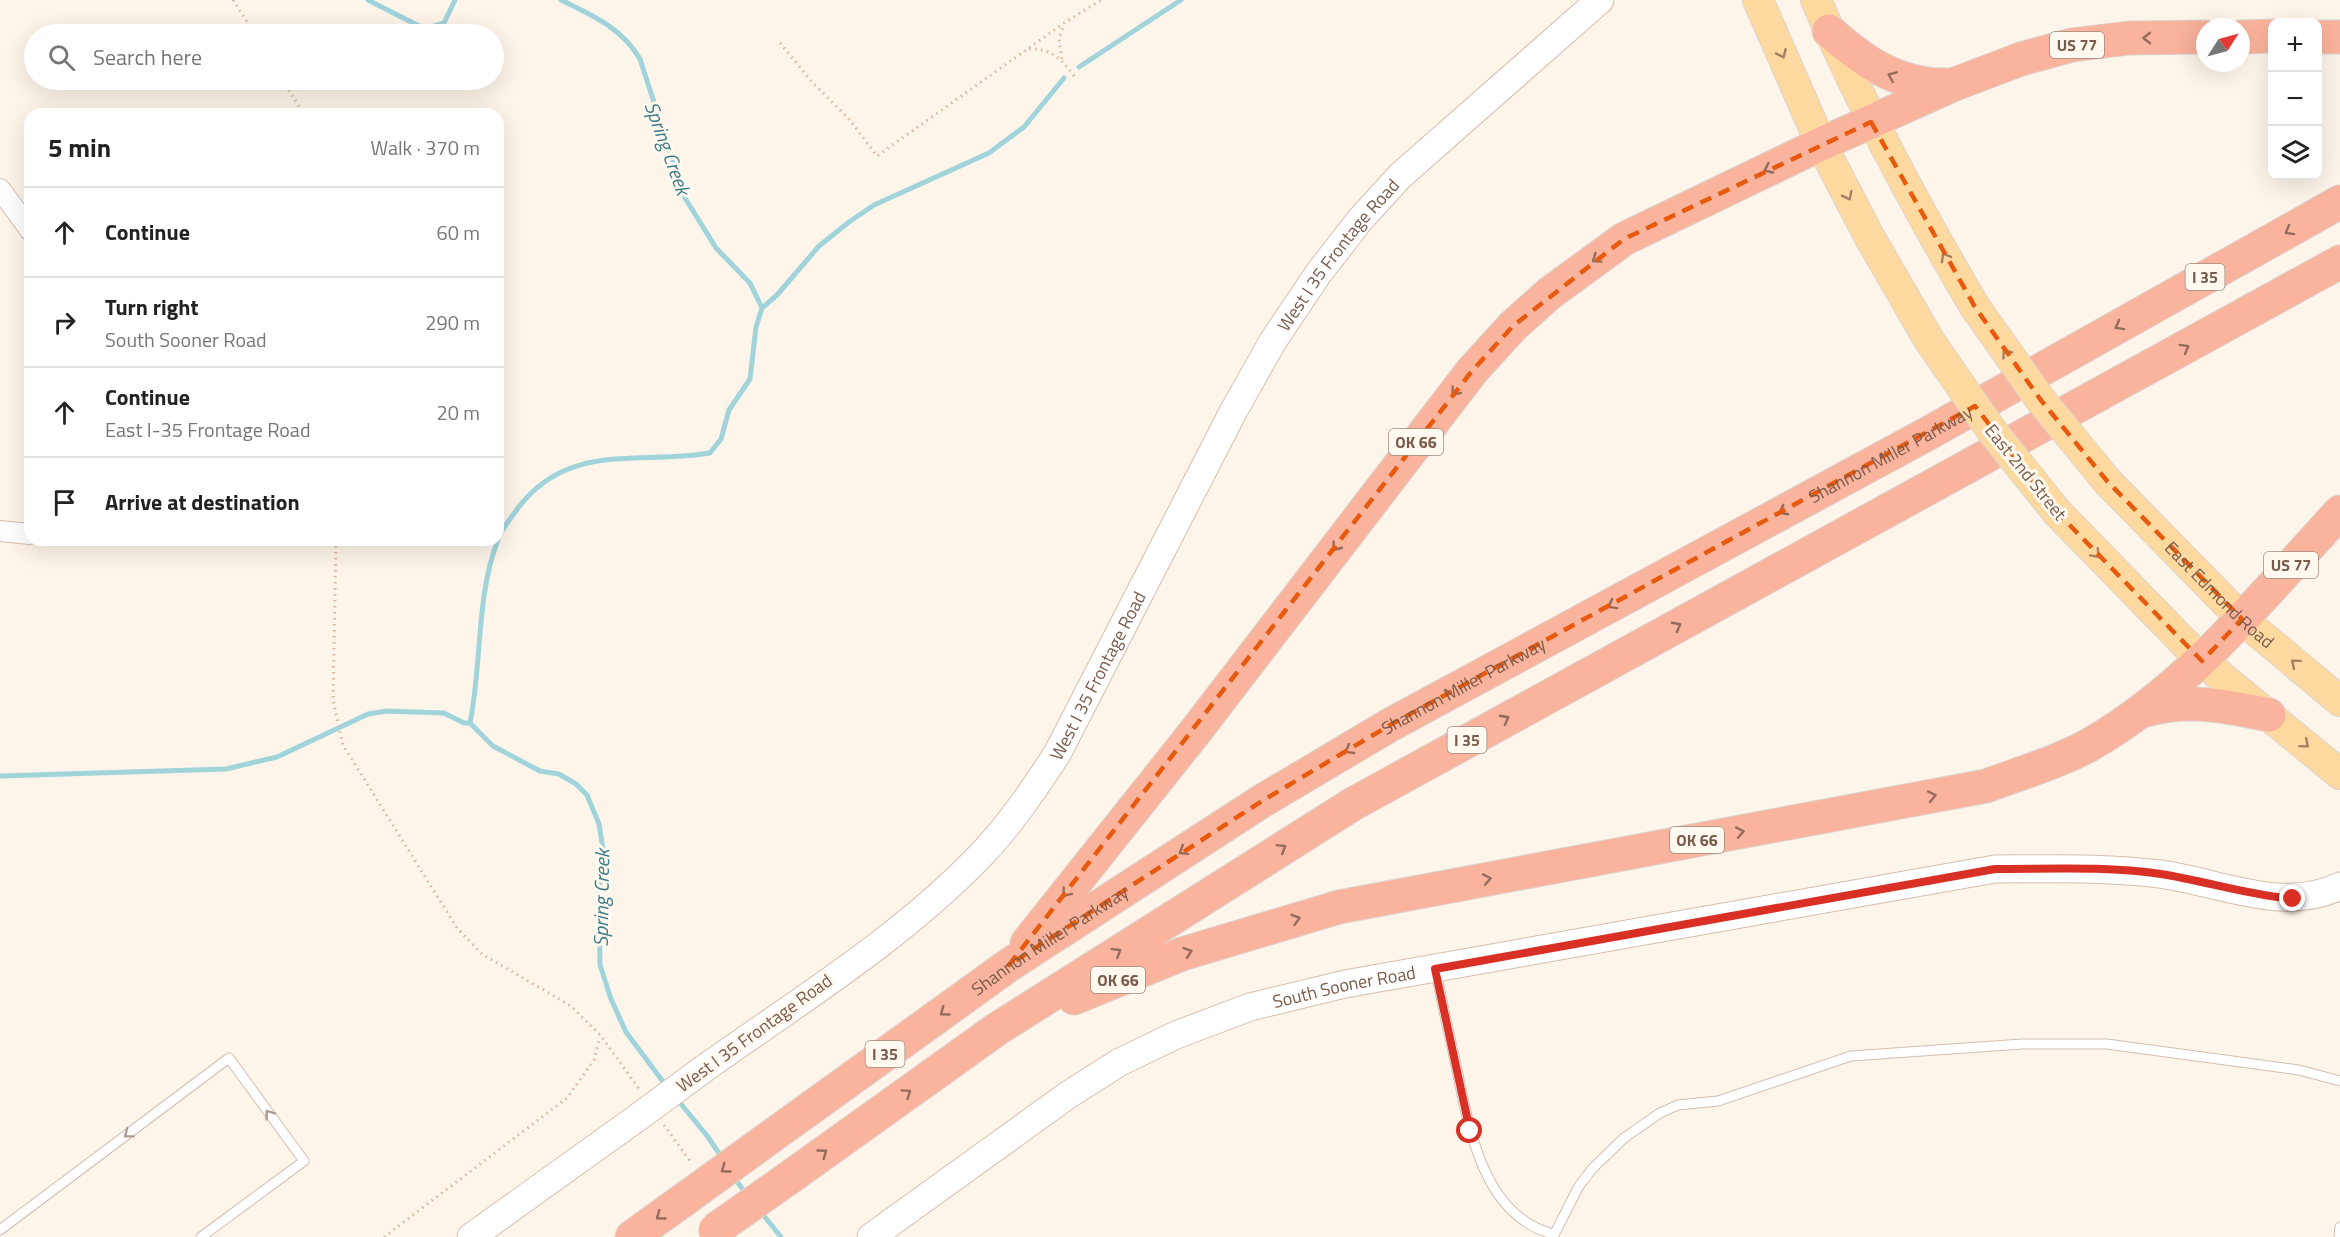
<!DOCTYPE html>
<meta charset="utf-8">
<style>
:root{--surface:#fff;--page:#f2f2f2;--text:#222;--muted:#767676;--line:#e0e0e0}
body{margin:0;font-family:"Titillium Web",sans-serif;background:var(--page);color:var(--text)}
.controls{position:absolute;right:18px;top:18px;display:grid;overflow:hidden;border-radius:12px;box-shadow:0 6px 24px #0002}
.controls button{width:54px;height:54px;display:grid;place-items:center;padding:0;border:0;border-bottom:2px solid var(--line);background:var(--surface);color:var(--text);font:30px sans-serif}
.compass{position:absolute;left:2196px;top:18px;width:54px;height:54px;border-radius:50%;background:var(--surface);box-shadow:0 6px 24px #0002;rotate:54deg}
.stop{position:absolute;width:18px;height:18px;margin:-14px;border:4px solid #d93025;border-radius:50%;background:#fff}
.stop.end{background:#d93025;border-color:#fff;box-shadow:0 2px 6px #0008}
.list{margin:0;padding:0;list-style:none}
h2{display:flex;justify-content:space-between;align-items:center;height:78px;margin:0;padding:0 24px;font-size:26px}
h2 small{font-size:20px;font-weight:400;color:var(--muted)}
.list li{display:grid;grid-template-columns:39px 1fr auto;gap:18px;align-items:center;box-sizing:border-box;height:90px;padding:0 24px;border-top:2px solid var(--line)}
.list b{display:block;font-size:22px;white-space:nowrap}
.list p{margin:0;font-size:20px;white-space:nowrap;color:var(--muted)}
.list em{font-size:20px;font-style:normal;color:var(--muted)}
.icon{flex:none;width:33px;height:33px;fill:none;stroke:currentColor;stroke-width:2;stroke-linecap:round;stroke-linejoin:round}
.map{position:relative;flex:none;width:2340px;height:1237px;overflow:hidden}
.search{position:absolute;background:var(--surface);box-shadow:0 6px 24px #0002;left:24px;top:24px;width:480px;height:66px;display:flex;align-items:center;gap:15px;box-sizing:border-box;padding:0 21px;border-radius:33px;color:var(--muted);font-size:22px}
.panel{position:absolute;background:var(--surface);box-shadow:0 6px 24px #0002;left:24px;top:108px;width:480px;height:438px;border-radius:18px}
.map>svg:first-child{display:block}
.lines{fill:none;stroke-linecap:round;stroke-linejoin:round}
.stream{stroke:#a1d3db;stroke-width:5}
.lane-casing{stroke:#d3beb0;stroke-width:11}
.street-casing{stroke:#d3beb0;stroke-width:22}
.secondary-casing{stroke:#d6bead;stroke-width:29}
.primary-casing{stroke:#dcd4d0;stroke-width:32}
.highway-casing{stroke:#dcd4d0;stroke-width:35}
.path{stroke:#dab6a1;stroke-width:3;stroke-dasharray:1.5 4.5;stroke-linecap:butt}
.lane{stroke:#fff;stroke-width:9}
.street{stroke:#fff;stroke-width:20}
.secondary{stroke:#fff;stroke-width:27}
.primary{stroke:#fed99f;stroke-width:30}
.highway{stroke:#fab39d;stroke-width:33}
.secondary-bridge-casing{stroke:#d6bead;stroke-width:29;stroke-linecap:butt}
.primary-bridge-casing{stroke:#dcd4d0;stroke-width:32;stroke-linecap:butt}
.highway-bridge-casing{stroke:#dcd4d0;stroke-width:35;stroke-linecap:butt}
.secondary-bridge{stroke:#fff;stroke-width:27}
.primary-bridge{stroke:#fed99f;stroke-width:30}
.highway-bridge{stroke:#fab39d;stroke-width:33}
.oneway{stroke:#946c5b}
.oneway2{stroke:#a28064}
.oneway3{stroke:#af9c92}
.route{stroke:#d93025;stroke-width:8}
.marked{fill:none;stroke:#e8590c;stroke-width:4.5;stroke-dasharray:12 8;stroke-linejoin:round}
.labels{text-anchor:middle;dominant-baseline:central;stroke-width:6;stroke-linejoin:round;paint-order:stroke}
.shield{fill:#fff9f0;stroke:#a28a7c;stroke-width:1.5}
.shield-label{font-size:16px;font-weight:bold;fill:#7a5a4a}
.street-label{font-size:18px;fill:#7a5a4a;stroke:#fff9f0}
.water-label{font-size:20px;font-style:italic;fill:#3f7c87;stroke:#fff9f0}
</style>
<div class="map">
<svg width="2340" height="1237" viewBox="0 0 2340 1237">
<rect width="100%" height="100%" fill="#fdf5e9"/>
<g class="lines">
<path class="stream" d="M368,0L425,29L444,23L455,0
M1079,67L1181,0
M762,308L777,295L819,246L849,222L874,205L989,153L1024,127L1064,78
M498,539C503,527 511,518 518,508C569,441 640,465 710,453L721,439L729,410L750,379L756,327L762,308L750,283L716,248L685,198L640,59C622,28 592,15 561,0
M470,723L493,746L540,771L559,774L576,784L587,795L599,824L603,849L599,892L600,965L611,999L626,1032L667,1087
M470,723C482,664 476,595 498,540
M0,776L226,769L277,757L368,714L387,711L444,713L464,723H470
M677,1099L708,1137L722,1158
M733,1176L747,1195
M761,1212L781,1237"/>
<defs>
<path id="lane" d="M1436,971C1442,1004 1450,1037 1457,1070C1469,1128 1483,1216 1553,1234
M0,1230L229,1058L304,1161L201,1237
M1553,1237L1579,1186L1592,1169L1624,1138L1660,1113L1678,1105L1718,1101L1851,1056L2022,1044H2107L2299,1070L2340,1081
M2339,1237L2340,1227"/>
<path id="street" d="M0,189L30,230
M0,531L30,534"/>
<g id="secondary">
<path id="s1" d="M705,1068C799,1001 900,939 980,856C1010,825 1034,789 1057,754L1233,412L1273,341L1318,274L1359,221L1400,176L1600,0"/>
<path d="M471,1237L637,1118"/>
<path id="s2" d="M871,1237L1068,1095L1120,1062L1176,1035L1250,1007L1345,984L1995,869C2050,869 2105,867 2160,874C2220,882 2282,914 2340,886"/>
</g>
<g id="primary">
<path d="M1758,0L1821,144L1869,236L1929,340"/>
<path d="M1816,0C1862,107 1916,207 1975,307"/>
<path id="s3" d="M2107,481L2242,619L2340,701"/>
<path d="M2056,511L2202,661L2340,774"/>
</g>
<g id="highway">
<path d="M1829,31C1865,63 1900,87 1950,85"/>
<path d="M2241,37L2272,36"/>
<path d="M2318,37H2340"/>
<path d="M2146,710C2191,698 2225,706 2269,715"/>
<path d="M1027,943L1195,732L1472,371L1513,326L1550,293L1624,239L1821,144L1955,84L2021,59L2072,45L2129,38L2205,37"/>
<path d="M1074,998L1182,954L1339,907L1986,786C2021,773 2059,762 2091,744C2191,686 2263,595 2340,512"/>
<path id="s4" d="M762,1143L1009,965L1262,801L1390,725L1927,434L2340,202"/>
<path d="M786,1180L997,1029L1353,804L2340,262"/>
<path d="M632,1237L689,1196"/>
</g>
</defs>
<use href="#lane" class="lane-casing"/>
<use href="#street" class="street-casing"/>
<use href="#secondary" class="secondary-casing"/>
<use href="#primary" class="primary-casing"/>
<use href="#highway" class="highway-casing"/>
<path class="path" d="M233,0L255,34
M780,43L812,82L849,119L877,156L1064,23L1101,0
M1029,49C1052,48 1062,60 1075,77
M1062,59L1059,39L1064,24
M282,80L304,114
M336,540L333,700L343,745L457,928L482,954L571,1006L601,1036L640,1090
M664,1125L692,1164
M384,1237L567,1098L594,1060L600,1037"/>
<use href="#lane" class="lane"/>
<use href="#street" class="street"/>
<use href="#secondary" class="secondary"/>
<use href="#primary" class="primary"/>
<use href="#highway" class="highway"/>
<defs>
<path id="secondary-bridge" d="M637,1118L705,1068"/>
<path id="primary-bridge" d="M1975,307L2040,399L2107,481
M1929,340L1992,431L2056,511"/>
<path id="highway-bridge" d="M689,1196L762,1143
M715,1230L786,1180"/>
</defs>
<use href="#secondary-bridge" class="secondary-bridge-casing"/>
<use href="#primary-bridge" class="primary-bridge-casing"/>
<use href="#highway-bridge" class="highway-bridge-casing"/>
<use href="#secondary-bridge" class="secondary-bridge"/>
<use href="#primary-bridge" class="primary-bridge"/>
<use href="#highway-bridge" class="highway-bridge"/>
</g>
<defs><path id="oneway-chevron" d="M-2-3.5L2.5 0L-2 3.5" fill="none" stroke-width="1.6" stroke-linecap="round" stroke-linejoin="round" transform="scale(1.5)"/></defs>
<g class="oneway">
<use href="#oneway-chevron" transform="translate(2147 38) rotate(179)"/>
<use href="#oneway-chevron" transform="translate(1892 76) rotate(-157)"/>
<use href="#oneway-chevron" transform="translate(1768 169) rotate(155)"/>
<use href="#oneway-chevron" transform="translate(2289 231) rotate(151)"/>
<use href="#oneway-chevron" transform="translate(1596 259) rotate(146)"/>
<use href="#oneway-chevron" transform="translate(2119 326) rotate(151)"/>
<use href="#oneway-chevron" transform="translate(2185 348) rotate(-29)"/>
<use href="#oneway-chevron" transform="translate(1455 392) rotate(128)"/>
<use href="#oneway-chevron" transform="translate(1783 511) rotate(152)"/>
<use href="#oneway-chevron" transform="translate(1336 547) rotate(127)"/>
<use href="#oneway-chevron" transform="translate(1612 605) rotate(151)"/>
<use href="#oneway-chevron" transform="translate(1677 626) rotate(-28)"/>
<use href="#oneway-chevron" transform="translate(1505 719) rotate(-28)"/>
<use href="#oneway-chevron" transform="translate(1349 750) rotate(149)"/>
<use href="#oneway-chevron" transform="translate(1932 796) rotate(-11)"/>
<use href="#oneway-chevron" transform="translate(1740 832) rotate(-11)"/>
<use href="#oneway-chevron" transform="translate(1282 848) rotate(-32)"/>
<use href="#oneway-chevron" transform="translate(1183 851) rotate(148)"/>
<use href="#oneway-chevron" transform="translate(1487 879) rotate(-11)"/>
<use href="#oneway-chevron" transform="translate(1066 893) rotate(128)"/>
<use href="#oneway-chevron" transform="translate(1296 919) rotate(-16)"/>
<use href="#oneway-chevron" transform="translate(1117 952) rotate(-32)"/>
<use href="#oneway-chevron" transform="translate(1188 952) rotate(-19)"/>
<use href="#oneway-chevron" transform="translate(944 1012) rotate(144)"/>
<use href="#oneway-chevron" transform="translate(907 1093) rotate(-35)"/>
<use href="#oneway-chevron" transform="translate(823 1153) rotate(-36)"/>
<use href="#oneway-chevron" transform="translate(725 1169) rotate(144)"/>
<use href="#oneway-chevron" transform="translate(660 1216) rotate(144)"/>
</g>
<g class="oneway2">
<use href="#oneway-chevron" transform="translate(1782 54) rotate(66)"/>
<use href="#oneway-chevron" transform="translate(1848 196) rotate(63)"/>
<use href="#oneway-chevron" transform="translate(1945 257) rotate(-120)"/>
<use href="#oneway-chevron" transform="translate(2006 353) rotate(-125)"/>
<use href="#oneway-chevron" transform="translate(2096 554) rotate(47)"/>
<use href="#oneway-chevron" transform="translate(2295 663) rotate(-140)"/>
<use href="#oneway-chevron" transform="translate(2305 744) rotate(40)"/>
</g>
<g class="oneway3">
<use href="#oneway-chevron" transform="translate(269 1114) rotate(-126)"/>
<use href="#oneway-chevron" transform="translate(128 1134) rotate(143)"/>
</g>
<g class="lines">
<path class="route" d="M1470,1131L1435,969L1995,869C2050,869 2106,866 2161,874C2205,881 2248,895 2293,899"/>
</g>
<path class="marked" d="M1871,122L1975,307L2040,399L2107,481L2242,619L2202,661L2056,511L1975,406L1390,725L1262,801L1009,965L1472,371L1513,326L1624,239Z"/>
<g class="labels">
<g class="shield">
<rect x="2050" y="32" width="54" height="26" rx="4.5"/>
<rect x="2185.5" y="264" width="39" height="26" rx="4.5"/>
<rect x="1389" y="429" width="54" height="26" rx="4.5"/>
<rect x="2264" y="552" width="54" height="26" rx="4.5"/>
<rect x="1447.5" y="727" width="39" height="26" rx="4.5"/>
<rect x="1670" y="827" width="54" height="26" rx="4.5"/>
<rect x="1091" y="967" width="54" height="26" rx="4.5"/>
<rect x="865.5" y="1041" width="39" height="26" rx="4.5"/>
</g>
<g class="shield-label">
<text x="2077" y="45">US 77</text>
<text x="2205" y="277">I 35</text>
<text x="1416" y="442">OK 66</text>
<text x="2291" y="565">US 77</text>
<text x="1467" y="740">I 35</text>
<text x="1697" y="840">OK 66</text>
<text x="1118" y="980">OK 66</text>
<text x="885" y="1054">I 35</text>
</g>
<g class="street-label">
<text stroke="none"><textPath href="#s1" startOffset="1050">West I 35 Frontage Road</textPath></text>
<text stroke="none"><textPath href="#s4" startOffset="1324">Shannon Miller Parkway</textPath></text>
<text transform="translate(2026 472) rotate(51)">East 2nd Street</text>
<text stroke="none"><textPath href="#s3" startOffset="160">East Edmond Road</textPath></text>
<text stroke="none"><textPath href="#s1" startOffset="564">West I 35 Frontage Road</textPath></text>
<text stroke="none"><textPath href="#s4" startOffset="838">Shannon Miller Parkway</textPath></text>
<text stroke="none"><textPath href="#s4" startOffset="352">Shannon Miller Parkway</textPath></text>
<text stroke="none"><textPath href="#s2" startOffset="542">South Sooner Road</textPath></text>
<text transform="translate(754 1033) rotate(-36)">West I 35 Frontage Road</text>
</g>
<g class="water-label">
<text transform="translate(668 148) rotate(70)">Spring Creek</text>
<text transform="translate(601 898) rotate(-89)">Spring Creek</text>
</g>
</g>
</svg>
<div class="controls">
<button>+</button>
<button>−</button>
<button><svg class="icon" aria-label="layers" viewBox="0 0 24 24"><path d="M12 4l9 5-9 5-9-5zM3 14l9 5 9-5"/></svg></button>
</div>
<svg class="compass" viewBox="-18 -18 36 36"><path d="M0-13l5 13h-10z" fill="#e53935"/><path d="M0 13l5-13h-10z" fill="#767676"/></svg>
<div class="stop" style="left:1470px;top:1131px"></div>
<div class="stop end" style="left:2293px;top:899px"></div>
<div class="search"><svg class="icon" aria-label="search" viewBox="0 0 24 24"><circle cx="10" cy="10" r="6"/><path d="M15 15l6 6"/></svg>Search here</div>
<section class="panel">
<h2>5 min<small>Walk · 370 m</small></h2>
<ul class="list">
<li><svg class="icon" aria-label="ahead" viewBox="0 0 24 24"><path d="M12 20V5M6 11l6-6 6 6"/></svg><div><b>Continue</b></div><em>60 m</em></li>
<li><svg class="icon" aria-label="right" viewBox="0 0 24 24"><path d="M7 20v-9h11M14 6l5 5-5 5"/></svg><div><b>Turn right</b><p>South Sooner Road</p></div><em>290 m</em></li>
<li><svg class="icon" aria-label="ahead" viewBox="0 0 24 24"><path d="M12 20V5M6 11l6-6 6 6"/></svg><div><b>Continue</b><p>East I-35 Frontage Road</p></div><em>20 m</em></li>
<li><svg class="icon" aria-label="arrive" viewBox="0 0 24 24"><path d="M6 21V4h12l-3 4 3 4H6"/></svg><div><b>Arrive at destination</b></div></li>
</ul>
</section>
</div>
